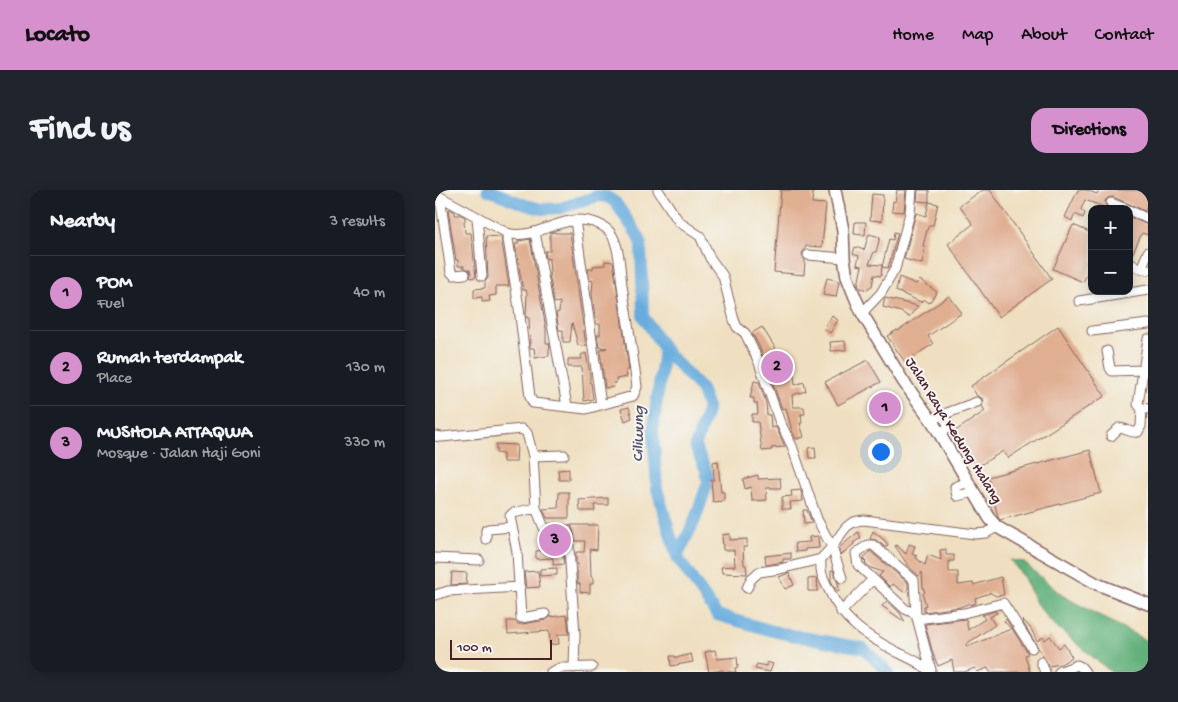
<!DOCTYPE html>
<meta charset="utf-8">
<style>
:root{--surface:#171b24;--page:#20242c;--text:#f1f3f6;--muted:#9ea1a6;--line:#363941;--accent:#d690ce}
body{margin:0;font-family:"Gochi Hand",sans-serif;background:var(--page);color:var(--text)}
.controls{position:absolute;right:15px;top:15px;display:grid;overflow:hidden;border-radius:10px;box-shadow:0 2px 12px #0003}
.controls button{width:45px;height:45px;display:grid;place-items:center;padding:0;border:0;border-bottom:1px solid var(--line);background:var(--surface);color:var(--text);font:25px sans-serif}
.scale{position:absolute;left:15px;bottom:12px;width:102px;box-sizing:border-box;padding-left:5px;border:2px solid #4a1f2b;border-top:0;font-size:14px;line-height:18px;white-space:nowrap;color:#4a1f2b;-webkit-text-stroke:4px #f6f6f2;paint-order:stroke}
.you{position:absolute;left:445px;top:261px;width:18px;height:18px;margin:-12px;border:4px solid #fff;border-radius:50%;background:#1a73e8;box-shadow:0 0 0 8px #1a73e833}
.badge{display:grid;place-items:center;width:32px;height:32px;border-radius:50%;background:var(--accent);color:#111;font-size:16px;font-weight:700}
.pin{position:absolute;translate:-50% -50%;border:2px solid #fff;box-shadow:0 1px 5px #0006}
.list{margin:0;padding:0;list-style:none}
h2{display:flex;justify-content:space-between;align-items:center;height:65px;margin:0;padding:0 20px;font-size:21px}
h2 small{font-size:16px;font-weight:400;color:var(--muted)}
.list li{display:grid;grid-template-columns:32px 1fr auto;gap:15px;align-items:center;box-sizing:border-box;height:75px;padding:0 20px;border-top:1px solid var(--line)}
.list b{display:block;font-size:19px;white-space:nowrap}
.list p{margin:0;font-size:16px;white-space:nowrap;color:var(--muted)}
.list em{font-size:16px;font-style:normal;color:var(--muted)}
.map{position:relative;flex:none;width:713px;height:482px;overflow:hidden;border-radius:15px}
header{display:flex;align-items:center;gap:30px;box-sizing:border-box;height:70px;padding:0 25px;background:var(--accent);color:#111}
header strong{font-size:24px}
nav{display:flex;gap:28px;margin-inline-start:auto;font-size:18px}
.intro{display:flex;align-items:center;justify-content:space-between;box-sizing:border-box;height:120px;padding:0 30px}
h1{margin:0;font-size:35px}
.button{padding:12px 22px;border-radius:15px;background:var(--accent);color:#111;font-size:18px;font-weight:700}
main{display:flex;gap:30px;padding:0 30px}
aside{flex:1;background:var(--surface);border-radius:15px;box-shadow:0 2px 12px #0003}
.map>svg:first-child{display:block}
.forest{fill:#62b07a;stroke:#566852}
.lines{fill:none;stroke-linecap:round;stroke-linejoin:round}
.river{stroke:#68acdd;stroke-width:12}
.building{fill:#e0ae91}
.minor-casing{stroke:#84625f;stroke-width:11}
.major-casing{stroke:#84625f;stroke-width:14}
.minor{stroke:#fff;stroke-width:9}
.major{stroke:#fff;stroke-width:11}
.labels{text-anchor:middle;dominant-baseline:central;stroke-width:4;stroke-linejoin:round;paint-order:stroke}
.street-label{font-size:15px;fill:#4a1f2b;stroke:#f6f6f2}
.water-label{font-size:16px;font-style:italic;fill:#545069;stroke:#f6f6f2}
</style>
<header>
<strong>Locato</strong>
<nav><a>Home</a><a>Map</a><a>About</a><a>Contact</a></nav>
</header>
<div class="intro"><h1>Find us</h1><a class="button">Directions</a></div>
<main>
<aside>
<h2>Nearby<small>3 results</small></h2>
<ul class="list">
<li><span class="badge">1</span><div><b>POM</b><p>Fuel</p></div><em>40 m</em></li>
<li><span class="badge">2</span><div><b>Rumah terdampak</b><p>Place</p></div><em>130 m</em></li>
<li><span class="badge">3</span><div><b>MUSHOLA ATTAQWA</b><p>Mosque · Jalan Haji Goni</p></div><em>330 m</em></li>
</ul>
</aside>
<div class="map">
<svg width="713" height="482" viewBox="0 0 713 482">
<rect width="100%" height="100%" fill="#f6f6f2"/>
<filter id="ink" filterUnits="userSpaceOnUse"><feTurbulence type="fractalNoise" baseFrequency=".02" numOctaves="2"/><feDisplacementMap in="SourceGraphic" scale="10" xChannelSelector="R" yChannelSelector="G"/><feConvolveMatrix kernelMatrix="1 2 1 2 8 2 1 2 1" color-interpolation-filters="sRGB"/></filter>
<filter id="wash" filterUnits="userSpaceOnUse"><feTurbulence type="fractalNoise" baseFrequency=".0096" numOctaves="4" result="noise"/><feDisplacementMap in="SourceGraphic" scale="20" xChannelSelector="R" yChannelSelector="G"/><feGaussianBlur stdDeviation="1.12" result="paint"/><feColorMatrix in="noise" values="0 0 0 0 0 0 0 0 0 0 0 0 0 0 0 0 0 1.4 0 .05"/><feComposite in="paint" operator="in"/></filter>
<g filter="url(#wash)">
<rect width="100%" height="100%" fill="#efdfc0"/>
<path class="forest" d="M575,370L588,372L628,406L710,450L713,453V482H676L616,432L601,413L588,386Z"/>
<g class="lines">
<path class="river" d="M53,0L91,15L107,19L126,18L163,6L172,7L180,12L204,47L206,54L208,126L229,159L218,239L222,299L242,367L282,425L345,443L428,458L453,482
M229,159L266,199L273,218L260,257L271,280L273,292L259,332L242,367"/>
</g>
<g id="blocks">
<path class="building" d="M346,0H378L377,13L391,14L387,57L371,56L367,64L370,70L369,85L339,82Z
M462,0H471L469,22L457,21L458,11L460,12Z
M483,0H494V12L482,11Z
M548,0H555L617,89L564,127L513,54L538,34L524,16Z
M643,0H651L662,4L664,0H707L713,2V12L710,21L678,7L673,8L670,11L671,16L674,19L650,10L646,20L650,23L648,28L640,24L637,31L630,27Z
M437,4L448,5L447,31L435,30Z
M494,12L503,14L498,35H494L492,40L488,56L490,57L487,74L469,69L481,23L491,26Z
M15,19L20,22V25H26L30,27V32H29L30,43H36L41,87L35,88L36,84L35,80L29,78V76H23V70H21L13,20Z
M694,27L713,35V45L707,43L696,67H694Z
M420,32H431L430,45L419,44Z
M638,35L657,43V73L648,92L618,79Z
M120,42V43H135L151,156L143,155L137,133L135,152H128V140H124L121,123L124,122L125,112L119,113L114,83H115L114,70V68L111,69L110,61H115V43Z
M459,42L463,43L453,78L447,77L454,49L458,50Z
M434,44L445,47L441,62H439L434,74L447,75L446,86L439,85L437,96L433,98V100L425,98L423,95L427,76L422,75L424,66L418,64L420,57L429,60Z
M51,46L66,47L74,96H61V105L54,106L55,111L47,112V107L39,108V99L50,98V92L53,88Z
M95,49L111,139V153H114L115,158H114V166L100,168L99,158H95L94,128H92L91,125L92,103L91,100H88L80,54H83V51Z
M170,71L178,72L194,180H191L192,187L181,189V193H178L179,197L170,198L165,160L172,158L164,157L162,145H165V134H161L157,104L158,90L155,91L153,79H158V76L170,75Z
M464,87L481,94L485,90L502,102L494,113L489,109L486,112L461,101Z
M392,88L404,91L401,107L388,105Z
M514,106L527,123L493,146L498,154L470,172L452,146L462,140L463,141Z
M450,108L483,116L474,127L466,122L448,117Z
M397,126L403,130L395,143L389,139Z
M623,136L670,206L573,268L568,261L542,277L519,242L550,221L547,216L548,209L542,206L536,196Z
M327,137L339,156V170L348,166L356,185H359L360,195L369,192L371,201L357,205L358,217H369L370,224H366L367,233H365L369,247L361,249L357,241L351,218L347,219L324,156L317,143Z
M410,151L411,160L396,161L395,152Z
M151,163L155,184V193H156L158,209L149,211L147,177H133V169H147L146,165Z
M433,170L446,192L403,215L390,192Z
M319,191L324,192L331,213L332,225H335L336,238L341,237L350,257L336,258L337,260L327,261L323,232H317V224H323L322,213H319V208H315Z
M194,217L197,228L190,231L186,219Z
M61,254L82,255L81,272H68V264L61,263Z
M380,257L381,268H374L373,258Z
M655,260L666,303L565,330L563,327L553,287Z
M283,271L286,302H289V311L278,312L276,290H279L278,272Z
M134,279V290H124L123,280Z
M323,285V289L345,288L346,298H331L332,310L317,311L316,297L310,299L308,289Z
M366,300L368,311L355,312L356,319H347V307L357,306L356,301Z
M124,302H134V328H112L108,319L123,318Z
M173,308V315H159L160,321H145L144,310Z
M368,320H372L377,333L369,334Z
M136,335H163L162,360L155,359L156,387H158V394H155V403L145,402V394H143L142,387L143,374H141V362H149L150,351H140L139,343Z
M438,341L449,350L453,355L450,357L441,350L435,349Z
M423,342L426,348L418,353L419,354L406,365L404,358Z
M295,344V350L312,349V357H308L309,375H311L312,384L287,383L286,377L300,376L299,360H288L287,345Z
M114,345L125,346L129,374L118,375V368L101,369V361L115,360Z
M383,346L384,358L370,359V361L361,362L360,353L375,352L374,347Z
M474,354L480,356L477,364L482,366L481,368L490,375L493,365L506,370L505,360L511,359V365H519V371H514V382H523V395L538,393V395L566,387L569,405L561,406L554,402L555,403L540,408L541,413L535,415V413L525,417L489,422V416L491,415L489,409L488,404L490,402L488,398L487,382L484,386L474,377L460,356L461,355L471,364Z
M435,361L473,393V399L470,403L458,394L455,397L444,386L448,382L436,378L430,373L431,372L428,369Z
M356,363V369H348V372L331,375L330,366Z
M122,378V385L105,386V379Z
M396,380H398L403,393L404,401H402L396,391Z
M103,381L105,397L91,398L89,382Z
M17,382L32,383L31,394L16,395Z
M354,383L359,395L350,399L344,387Z
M382,388L383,401H373V389Z
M452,411L465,423L470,432L447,416Z
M561,421L562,423L555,427L560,435L531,454L532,457L576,439L569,431L571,429L592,462L593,464L590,465L595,482H555L553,478L542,482L540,478L529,482H519L517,470L503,476L498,464L490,434L531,429L533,440L550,429L547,425Z
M132,425L134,444H123L124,454L115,455L114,441L73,444L72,431H80L83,434H87L111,430L115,427Z
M588,430L596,439L602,451L608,447L610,450L615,446L624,458L629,454L637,467L626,474L614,476L587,431Z
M280,460L282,469L302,467L303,477L300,478L301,482H289L288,480L274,482L270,462Z
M256,464L258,472L236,476L235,466H240L241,468Z
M332,472L338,474L335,482L320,479L322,474L331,476Z"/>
</g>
</g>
<g filter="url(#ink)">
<use href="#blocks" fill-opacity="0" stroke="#84625f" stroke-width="1"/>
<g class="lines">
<defs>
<path id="minor" d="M223,0L244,32L265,46L275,68L288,86L299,130L302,137L310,143L323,170L344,230L357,256L382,329L397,357L407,388
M0,4L72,43C96,50 119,31 142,30C155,30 172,34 178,47C185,61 185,80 187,95C192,129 198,163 202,197L198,206L151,219L98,213L95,207L84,118L72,43
M5,7L16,82L19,85L30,84
M676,13L691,19
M694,20L713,29
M42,27L47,86
M140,30L166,215
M100,42L132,216
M373,65L409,68
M694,73L706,79L713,80
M706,79L713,62
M644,111L713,100
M427,123L446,103L460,79L475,23L477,0
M657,141L713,134
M713,149L703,214L705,217L713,219
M672,161L675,178L677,181L708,180
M497,231L504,226L542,212
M504,243L515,237L507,225
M0,246L7,247L87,239L92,243L98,266L101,318L109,338L132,340L133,344L140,444L139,478
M676,246L684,238C691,238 696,244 703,242L706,236L707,218
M98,266L129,265
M533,292L520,297L522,306L539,302
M101,318L78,323L75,326L82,362L86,428L110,424
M51,349V340L53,339L77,337
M0,368L44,370
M312,398L316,389L324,382L345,379L386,369
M0,405L13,401L85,397
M406,422L438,389
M481,424L470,419L438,389L423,375L421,363L433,355H438L479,390L481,424L496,480
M482,429L529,423L568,413L597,458
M606,472L610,482
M116,482L125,478L157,477
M495,482C486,472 474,468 462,462C430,445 408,432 393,398C387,386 385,382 386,369C389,365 394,361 397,357C407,344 410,331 429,330L540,344L551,343L562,337
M624,482L642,475L646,477L650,482"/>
<path id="major" d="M400,0L408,40L409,68L412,87L420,107L427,123L468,191L497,231L555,329L562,337L662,394L713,414"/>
</defs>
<use href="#minor" class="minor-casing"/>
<use href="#major" class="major-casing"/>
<use href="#minor" class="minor"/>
<use href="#major" class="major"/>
</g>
</g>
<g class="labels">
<g class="street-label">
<text transform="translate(518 241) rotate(58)">Jalan Raya Kedung Halang</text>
</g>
<g class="water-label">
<text transform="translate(205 244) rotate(-89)">Ciliwung</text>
</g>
</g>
</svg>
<div class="controls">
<button>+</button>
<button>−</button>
</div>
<div class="scale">100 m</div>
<div class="you"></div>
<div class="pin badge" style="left:450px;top:218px">1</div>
<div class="pin badge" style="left:342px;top:177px">2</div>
<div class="pin badge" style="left:120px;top:350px">3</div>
</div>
</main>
